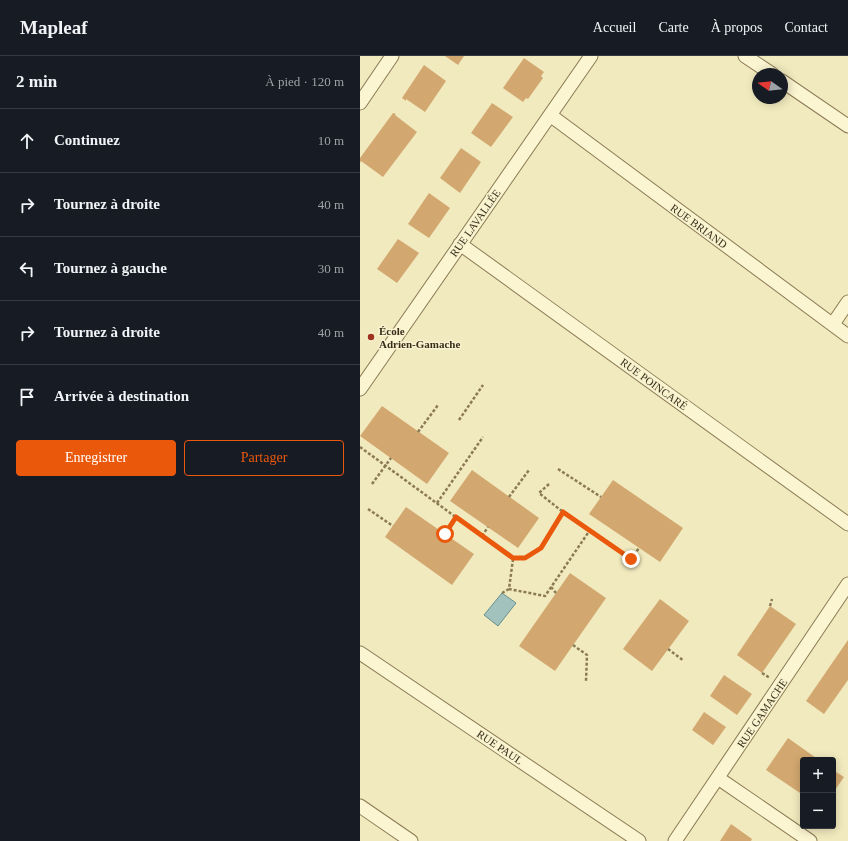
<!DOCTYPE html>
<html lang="fr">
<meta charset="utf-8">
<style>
:root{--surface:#171b24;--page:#20242c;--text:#f1f3f6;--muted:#9ea1a6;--line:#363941;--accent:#ea580c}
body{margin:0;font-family:"Times New Roman",serif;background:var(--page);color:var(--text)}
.controls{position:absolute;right:12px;bottom:12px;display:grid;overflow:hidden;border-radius:4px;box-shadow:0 2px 10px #0003}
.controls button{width:36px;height:36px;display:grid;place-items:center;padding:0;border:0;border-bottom:1px solid var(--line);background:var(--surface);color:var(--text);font:20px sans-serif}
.compass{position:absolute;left:392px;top:12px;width:36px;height:36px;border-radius:50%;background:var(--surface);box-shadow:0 2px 10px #0003;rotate:284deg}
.stop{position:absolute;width:12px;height:12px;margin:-9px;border:3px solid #ea580c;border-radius:50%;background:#fff}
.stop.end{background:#ea580c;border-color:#fff;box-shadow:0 1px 4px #0008}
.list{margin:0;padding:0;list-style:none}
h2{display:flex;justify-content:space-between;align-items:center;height:52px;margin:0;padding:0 16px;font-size:17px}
h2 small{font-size:13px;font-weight:400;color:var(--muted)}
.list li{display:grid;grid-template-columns:26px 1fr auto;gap:12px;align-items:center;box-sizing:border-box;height:64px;padding:0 16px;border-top:1px solid var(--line)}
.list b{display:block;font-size:15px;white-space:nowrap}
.list em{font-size:13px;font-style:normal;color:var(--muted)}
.actions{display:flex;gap:8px;padding:12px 16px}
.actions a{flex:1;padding:9px 0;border:1px solid var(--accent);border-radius:4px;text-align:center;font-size:14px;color:var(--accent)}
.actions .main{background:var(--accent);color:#fff}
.icon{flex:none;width:22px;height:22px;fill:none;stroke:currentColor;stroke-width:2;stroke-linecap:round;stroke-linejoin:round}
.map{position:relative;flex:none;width:488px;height:785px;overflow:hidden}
header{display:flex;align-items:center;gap:24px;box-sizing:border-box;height:56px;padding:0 20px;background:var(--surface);border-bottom:1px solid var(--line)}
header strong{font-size:19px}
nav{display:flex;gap:22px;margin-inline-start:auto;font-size:14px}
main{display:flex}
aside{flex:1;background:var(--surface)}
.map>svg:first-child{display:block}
.water{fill:#a2c2be;stroke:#68918d}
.building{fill:#d3a870}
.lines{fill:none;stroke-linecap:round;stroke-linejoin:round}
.minor-casing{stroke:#8b7a55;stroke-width:15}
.path{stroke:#8b7a55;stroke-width:2.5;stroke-dasharray:3 2;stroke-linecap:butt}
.minor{stroke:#fbf5d1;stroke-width:13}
.route{stroke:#ea580c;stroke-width:5}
.poi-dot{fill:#9e3320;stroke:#f8f2ce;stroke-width:1.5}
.labels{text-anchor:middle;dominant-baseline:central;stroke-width:3;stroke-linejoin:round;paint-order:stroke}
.street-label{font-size:11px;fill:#392e1b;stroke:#f8f2ce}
.poi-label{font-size:11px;font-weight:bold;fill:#392e1b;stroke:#f8f2ce;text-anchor:start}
</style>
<header>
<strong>Mapleaf</strong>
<nav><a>Accueil</a><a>Carte</a><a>À propos</a><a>Contact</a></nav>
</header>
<main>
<aside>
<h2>2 min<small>À pied · 120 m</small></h2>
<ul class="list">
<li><svg class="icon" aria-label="ahead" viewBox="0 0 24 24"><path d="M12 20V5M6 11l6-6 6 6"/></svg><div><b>Continuez</b></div><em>10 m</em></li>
<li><svg class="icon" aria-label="right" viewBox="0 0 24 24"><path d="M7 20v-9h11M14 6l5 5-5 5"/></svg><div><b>Tournez à droite</b></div><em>40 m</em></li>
<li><svg class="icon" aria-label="left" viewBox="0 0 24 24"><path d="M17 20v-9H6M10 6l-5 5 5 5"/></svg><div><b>Tournez à gauche</b></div><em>30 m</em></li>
<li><svg class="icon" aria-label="right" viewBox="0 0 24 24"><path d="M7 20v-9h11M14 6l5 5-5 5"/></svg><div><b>Tournez à droite</b></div><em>40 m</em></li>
<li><svg class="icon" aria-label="arrive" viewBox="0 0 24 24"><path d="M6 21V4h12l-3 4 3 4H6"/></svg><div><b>Arrivée à destination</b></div></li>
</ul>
<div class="actions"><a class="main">Enregistrer</a><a>Partager</a></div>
</aside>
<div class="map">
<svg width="488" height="785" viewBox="0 0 488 785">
<rect width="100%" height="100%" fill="#f1eabe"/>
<path class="water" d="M142,537L156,547L138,570L124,559Z"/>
<path class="building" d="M85,0H104L98,9Z
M164,2L184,16L181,20L183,22L168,43L166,42L163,46L143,32Z
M64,9L86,25L65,56L46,43V45L42,42Z
M132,47L153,61L131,91L111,77Z
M33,57L36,58L35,59L57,76L23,121L1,105L0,107V102Z
M101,92L121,106L100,137L80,122Z
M69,137L90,152L69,182L48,168Z
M38,183L59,197L37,227L17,213Z
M22,350L89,397L67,428L0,380Z
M112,414L179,462L158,492L90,445Z
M253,424L323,472L300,506L229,458Z
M46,451L114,498L92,529L25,481Z
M210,517L246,542L195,615L159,590Z
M300,543L329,565L292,615L263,593Z
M410,550L436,568L402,617L377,599Z
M488,584V624L464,658L446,645Z
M364,619L392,638L377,659L350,640Z
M344,656L366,671L353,689L332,674Z
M428,682L459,704H443V739L406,714Z
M473,714L484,721L473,737Z
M371,768L392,783L391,785H360Z"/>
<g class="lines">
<defs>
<path id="minor" d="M385,0L412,18
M422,25L488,70
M0,47L32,0
M190,59L488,280
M100,188L488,468
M473,268L488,246
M0,333L231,0
M0,597L279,785
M358,722L450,785
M0,750L51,785
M315,785L488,528"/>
</defs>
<use href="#minor" class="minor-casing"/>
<path class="path" d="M99,364L123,329
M58,376L78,349
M0,391L153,503L165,502L181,492L203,456L271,503L279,492
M198,413L241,441
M12,428L31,402
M189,428L179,437L203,456
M149,441L169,414
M77,447L123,381
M8,453L33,470
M85,478L96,461
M122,480L128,471
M153,503L149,533L185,540L230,474
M191,531L196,537
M142,537L149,533
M410,550L412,543
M213,589L227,599L226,625
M308,593L324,605
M402,617L410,622"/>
<use href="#minor" class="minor"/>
</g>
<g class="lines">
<path class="route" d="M85,478L96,461L153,502H165L181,492L203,456L271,503"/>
</g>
<circle class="poi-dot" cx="11" cy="281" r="4"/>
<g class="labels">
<g class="street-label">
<text transform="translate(115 167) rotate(-55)">RUE LAVALLÉE</text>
<text transform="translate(339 170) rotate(36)">RUE BRIAND</text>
<text transform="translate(294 328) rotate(36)">RUE POINCARÉ</text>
<text transform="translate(402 657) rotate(-56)">RUE GAMACHE</text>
<text transform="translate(140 691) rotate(34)">RUE PAUL</text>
</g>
<g class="poi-label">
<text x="19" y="275">École<tspan x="19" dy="13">Adrien-Gamache</tspan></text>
</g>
</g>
</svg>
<div class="controls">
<button>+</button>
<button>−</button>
</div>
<svg class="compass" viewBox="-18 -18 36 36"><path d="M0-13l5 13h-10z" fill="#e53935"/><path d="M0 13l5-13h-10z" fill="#9ea1a6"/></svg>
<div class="stop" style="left:85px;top:478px"></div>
<div class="stop end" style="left:271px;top:503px"></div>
</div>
</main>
